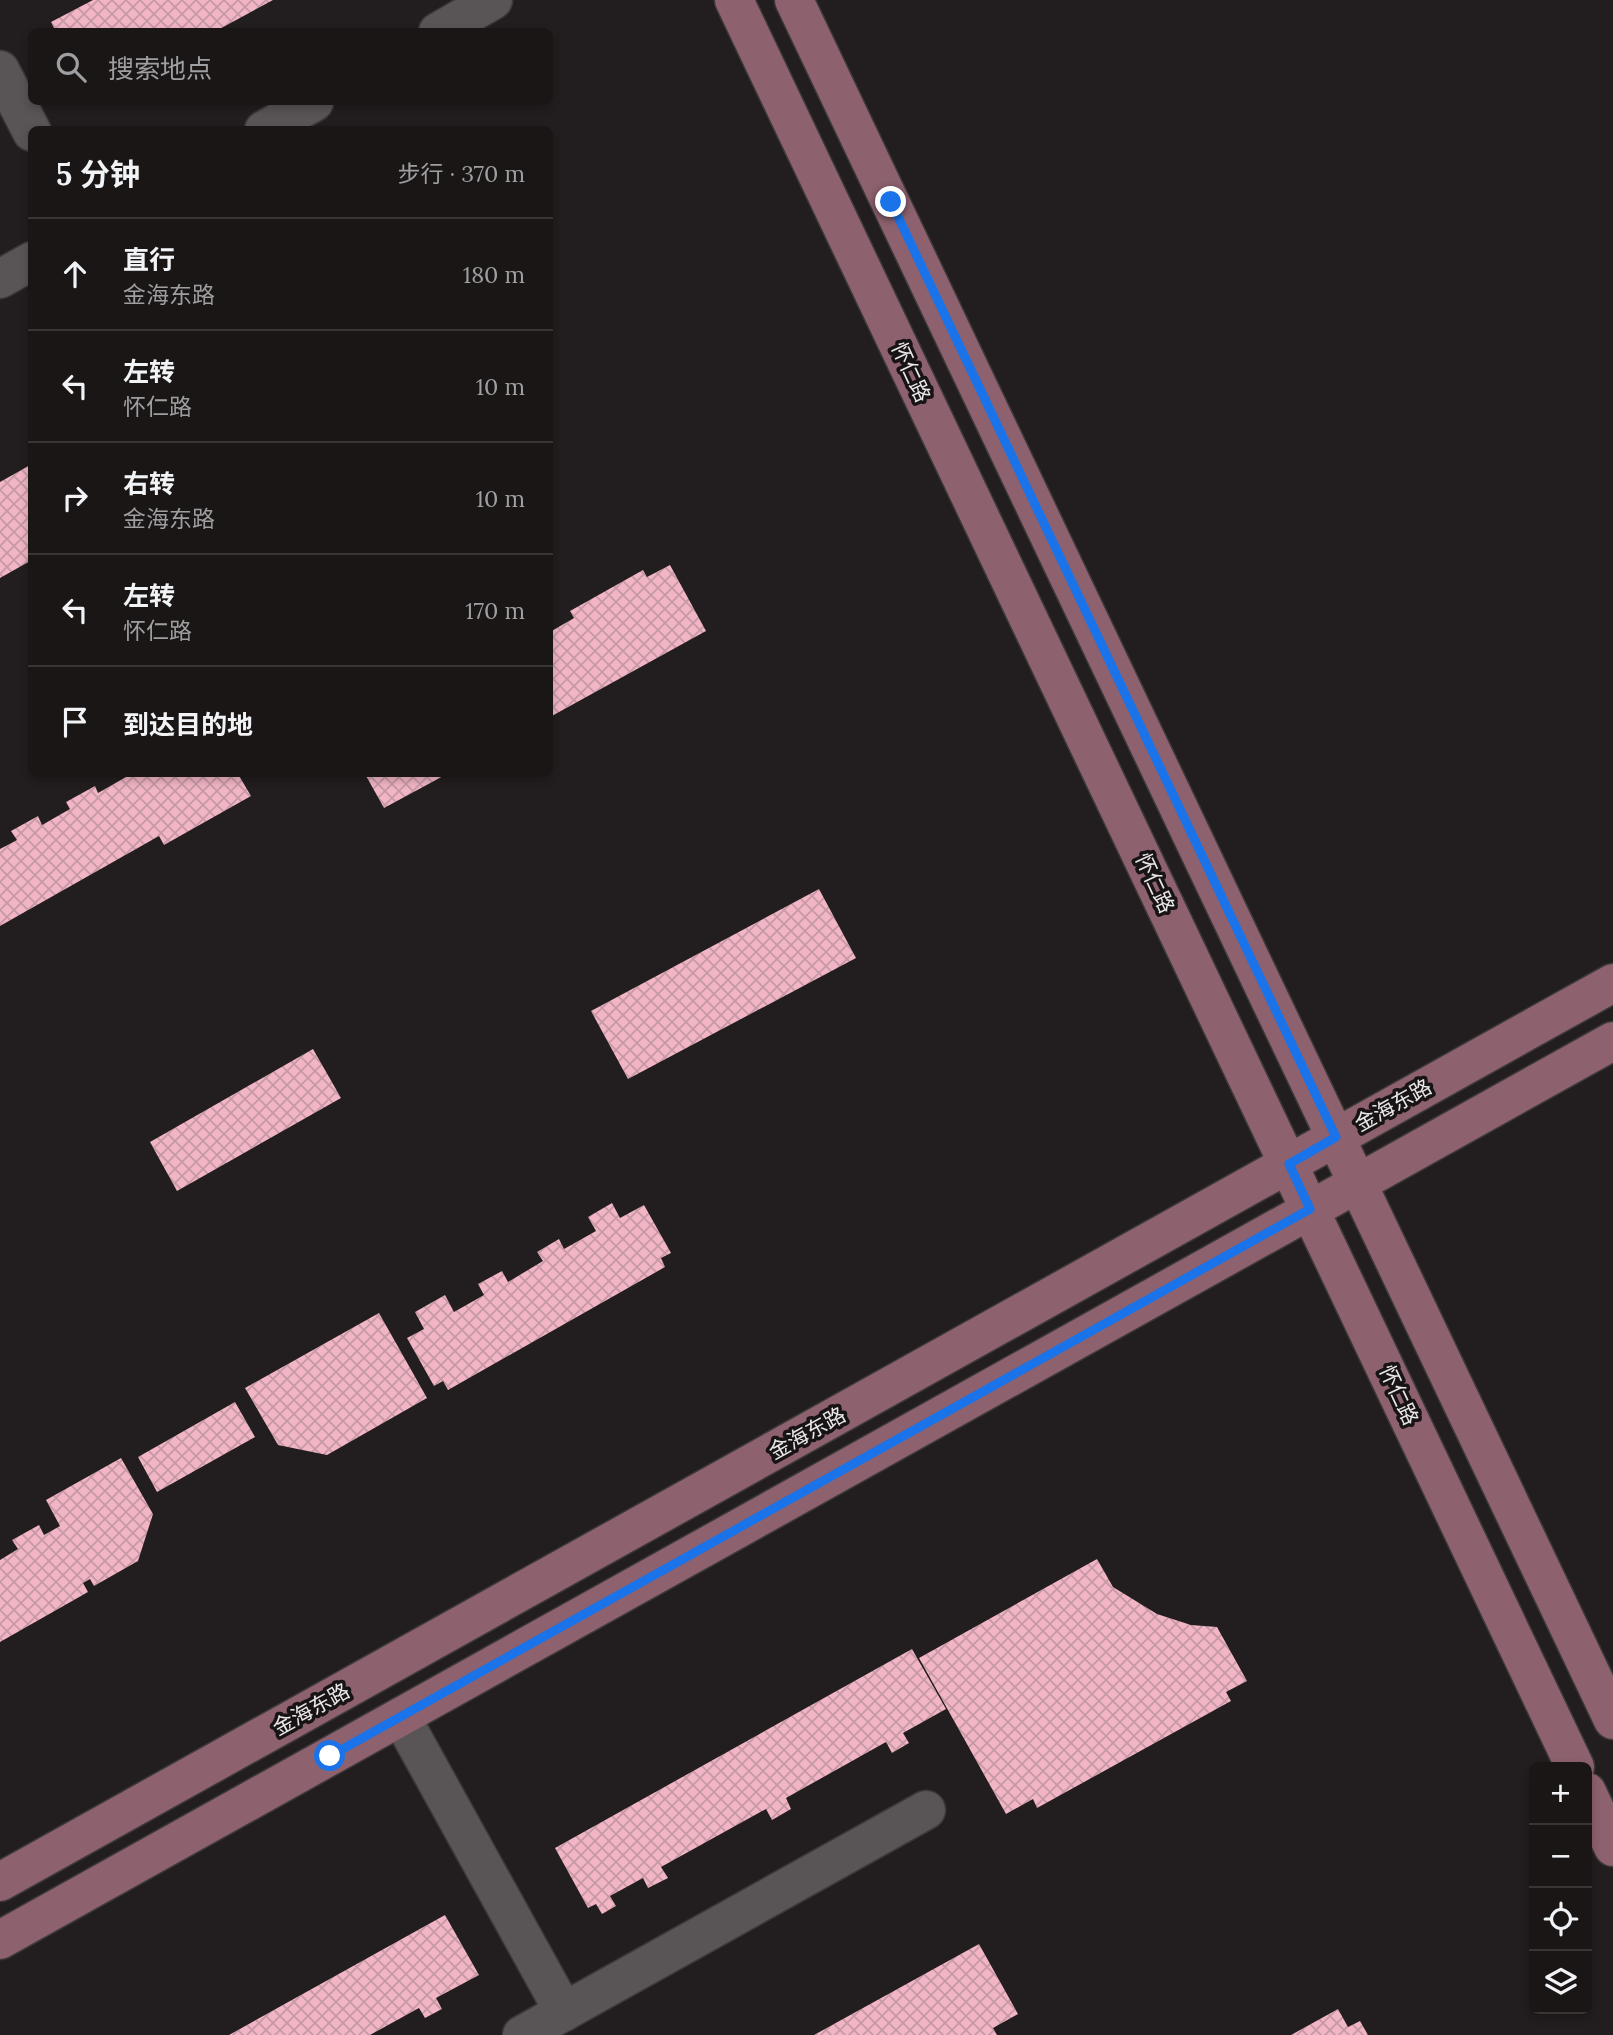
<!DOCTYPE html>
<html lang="zh">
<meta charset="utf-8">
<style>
:root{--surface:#1a1616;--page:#231f1f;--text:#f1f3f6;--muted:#9f9fa1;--line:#383535}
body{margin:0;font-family:Lora,"Noto Sans SC",serif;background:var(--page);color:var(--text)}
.controls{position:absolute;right:21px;bottom:21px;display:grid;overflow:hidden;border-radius:10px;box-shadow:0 4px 10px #0003}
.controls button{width:63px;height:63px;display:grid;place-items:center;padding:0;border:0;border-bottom:2px solid var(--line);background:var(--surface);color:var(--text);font:35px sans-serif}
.stop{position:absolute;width:21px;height:21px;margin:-16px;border:5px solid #1a73e8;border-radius:50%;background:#fff}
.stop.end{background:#1a73e8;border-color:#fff;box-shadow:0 2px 7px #0008}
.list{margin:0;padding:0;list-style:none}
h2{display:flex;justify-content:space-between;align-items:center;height:91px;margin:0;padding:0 28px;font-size:30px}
h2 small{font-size:23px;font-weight:400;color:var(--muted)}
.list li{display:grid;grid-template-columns:46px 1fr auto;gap:21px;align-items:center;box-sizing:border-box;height:112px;padding:0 28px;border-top:2px solid var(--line)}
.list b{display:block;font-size:26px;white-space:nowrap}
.list p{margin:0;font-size:23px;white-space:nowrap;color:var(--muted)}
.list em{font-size:23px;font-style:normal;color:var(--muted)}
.icon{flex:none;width:38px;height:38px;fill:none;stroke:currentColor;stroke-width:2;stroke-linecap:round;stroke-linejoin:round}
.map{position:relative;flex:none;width:1613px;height:2035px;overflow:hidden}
.search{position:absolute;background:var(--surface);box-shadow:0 4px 10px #0003;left:28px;top:28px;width:525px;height:77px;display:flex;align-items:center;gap:18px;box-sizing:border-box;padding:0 24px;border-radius:10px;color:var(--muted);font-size:26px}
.panel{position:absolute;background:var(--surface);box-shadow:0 4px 10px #0003;left:28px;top:126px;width:525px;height:651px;border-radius:10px}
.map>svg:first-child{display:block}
.building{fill:url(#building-cross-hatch)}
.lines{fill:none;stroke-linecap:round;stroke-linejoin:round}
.minor-casing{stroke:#3c3839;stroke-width:41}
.major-casing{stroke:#3c3839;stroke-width:41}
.minor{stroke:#595455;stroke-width:38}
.major{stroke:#8d616e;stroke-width:38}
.route{stroke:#1a73e8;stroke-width:9}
.labels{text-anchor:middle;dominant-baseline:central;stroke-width:7;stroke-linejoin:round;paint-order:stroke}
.street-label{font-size:21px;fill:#eae7e8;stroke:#181415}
</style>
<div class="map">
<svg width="1613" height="2035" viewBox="0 0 1613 2035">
<defs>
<pattern id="building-cross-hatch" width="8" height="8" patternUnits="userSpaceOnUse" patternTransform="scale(1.75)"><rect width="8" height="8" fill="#f1b5c5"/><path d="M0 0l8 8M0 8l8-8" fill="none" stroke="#c699a5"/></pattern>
</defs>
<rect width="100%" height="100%" fill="#221d1e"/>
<path class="building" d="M93,0H273L214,32H56L51,22Z
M32,464V560L0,578V482Z
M670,565L706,631L550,717V632L574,618L570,611L643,570L647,577Z
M124,774H238L251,796L164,845L159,836L0,926V849L17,840L11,831L38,816L42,825L70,809L66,802L95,786L98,793L126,777Z
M365,774H447L384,808Z
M819,889L856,958L628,1079L591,1011Z
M313,1049L341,1098L177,1191L150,1142Z
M612,1203L620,1218L644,1205L671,1253L661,1258L665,1267L448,1390L443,1381L434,1386L407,1338L424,1329L415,1312L445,1295L454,1312L484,1295L478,1284L502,1271L508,1282L543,1261L537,1252L559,1239L564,1249L596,1231L588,1217Z
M379,1313L427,1398L327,1455L278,1445L245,1388Z
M235,1402L255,1437L157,1492L138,1457Z
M121,1458L153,1514L138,1561L94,1586L90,1579L83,1583L88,1592L0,1642V1560L18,1549L12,1540L39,1525L44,1535L60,1526L46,1500Z
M1097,1559L1113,1587L1157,1614L1191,1625L1217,1627L1247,1681L1226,1692L1231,1701L1037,1808L1033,1799L1006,1814L919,1658Z
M912,1649L946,1709L903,1733L909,1743L892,1753L886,1742L786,1798L791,1809L772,1820L766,1809L661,1867L668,1878L648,1888L643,1878L610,1896L616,1906L602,1914L596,1904L588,1908L555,1848Z
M445,1915L479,1975L436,1998L442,2009L425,2018L419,2008L370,2035H229Z
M979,1944L1018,2014L993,2028L997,2035H814Z
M1338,2009L1348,2027L1360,2021L1368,2035H1291Z"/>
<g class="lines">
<defs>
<path id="minor" d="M438,32L493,0
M0,70L32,132
M264,130L314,102
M0,279L32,261
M401,1717L564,2012
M522,2035L926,1810"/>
<path id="major" d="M734,0L1575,1767
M794,0L1613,1720
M1587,1792L1613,1847
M0,1882L1613,983
M0,1940L1613,1041"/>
</defs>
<use href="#minor" class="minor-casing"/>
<use href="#major" class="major-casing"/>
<use href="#minor" class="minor"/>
<use href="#major" class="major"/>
</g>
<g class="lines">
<path class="route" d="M330,1756L1310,1209L1289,1164L1336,1137L891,202"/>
</g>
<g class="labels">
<g class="street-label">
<text transform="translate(911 372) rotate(65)">怀仁路</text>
<text transform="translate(1155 883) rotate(65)">怀仁路</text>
<text transform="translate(1393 1105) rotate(-29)">金海东路</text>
<text transform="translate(1399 1395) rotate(65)">怀仁路</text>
<text transform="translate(807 1433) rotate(-29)">金海东路</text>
<text transform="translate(311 1709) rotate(-29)">金海东路</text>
</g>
</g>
</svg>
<div class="controls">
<button>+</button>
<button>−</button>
<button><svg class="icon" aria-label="locate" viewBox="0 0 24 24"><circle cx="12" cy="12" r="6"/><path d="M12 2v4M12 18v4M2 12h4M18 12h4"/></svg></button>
<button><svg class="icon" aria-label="layers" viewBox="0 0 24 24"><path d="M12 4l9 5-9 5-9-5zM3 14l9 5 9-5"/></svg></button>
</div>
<div class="stop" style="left:330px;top:1756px"></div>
<div class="stop end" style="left:891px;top:202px"></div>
<div class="search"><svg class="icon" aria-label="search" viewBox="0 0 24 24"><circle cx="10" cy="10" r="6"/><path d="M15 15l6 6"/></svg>搜索地点</div>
<section class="panel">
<h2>5 分钟<small>步行 · 370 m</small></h2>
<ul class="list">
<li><svg class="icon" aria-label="ahead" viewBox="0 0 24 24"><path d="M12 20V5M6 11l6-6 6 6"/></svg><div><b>直行</b><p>金海东路</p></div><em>180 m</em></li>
<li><svg class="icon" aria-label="left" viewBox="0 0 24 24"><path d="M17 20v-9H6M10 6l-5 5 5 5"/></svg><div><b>左转</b><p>怀仁路</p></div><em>10 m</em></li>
<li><svg class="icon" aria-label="right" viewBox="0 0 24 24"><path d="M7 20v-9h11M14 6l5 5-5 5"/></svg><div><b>右转</b><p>金海东路</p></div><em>10 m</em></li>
<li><svg class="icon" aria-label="left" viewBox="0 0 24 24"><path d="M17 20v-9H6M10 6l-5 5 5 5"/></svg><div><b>左转</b><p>怀仁路</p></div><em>170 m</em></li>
<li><svg class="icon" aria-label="arrive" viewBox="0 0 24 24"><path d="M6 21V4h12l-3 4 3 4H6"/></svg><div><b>到达目的地</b></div></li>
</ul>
</section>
</div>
